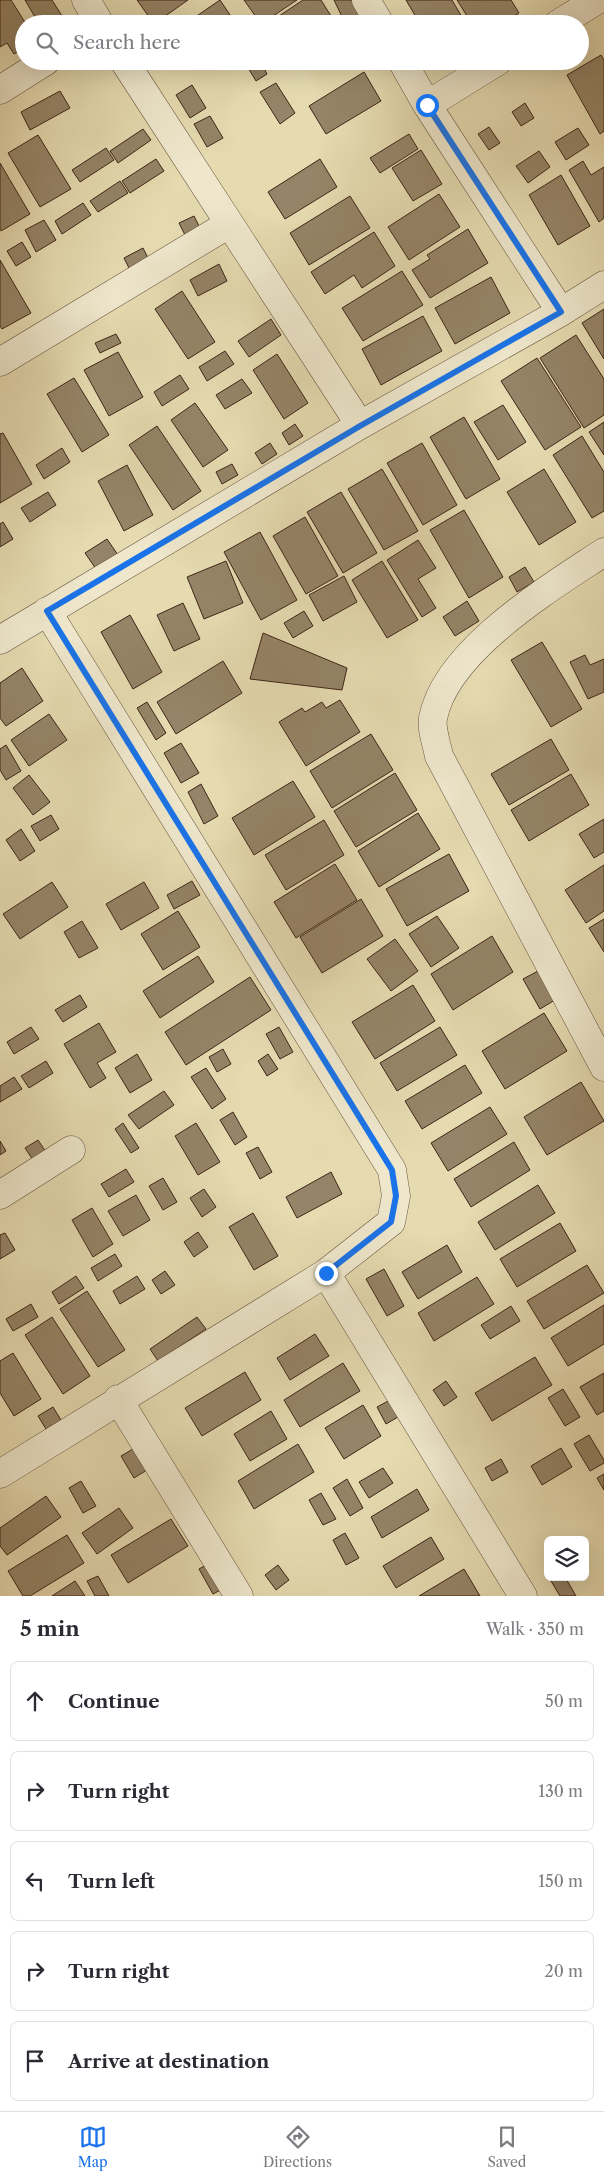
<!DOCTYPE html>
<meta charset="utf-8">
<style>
:root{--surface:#fff;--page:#f7f7f7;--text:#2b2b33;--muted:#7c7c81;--line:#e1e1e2;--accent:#1a73e8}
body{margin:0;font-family:"Libre Caslon Text",serif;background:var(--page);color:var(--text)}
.controls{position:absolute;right:15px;bottom:15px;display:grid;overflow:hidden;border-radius:8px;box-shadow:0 5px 20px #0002}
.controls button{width:45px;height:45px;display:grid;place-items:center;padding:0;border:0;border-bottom:1px solid var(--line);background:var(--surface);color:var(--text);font:25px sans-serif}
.stop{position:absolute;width:15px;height:15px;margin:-11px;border:4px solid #1a73e8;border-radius:50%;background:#fff}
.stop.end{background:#1a73e8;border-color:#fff;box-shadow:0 1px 5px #0008}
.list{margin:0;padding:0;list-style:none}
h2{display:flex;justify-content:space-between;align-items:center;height:65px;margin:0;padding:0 20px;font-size:21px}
h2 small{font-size:16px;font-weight:400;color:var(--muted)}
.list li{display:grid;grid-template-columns:32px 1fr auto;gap:15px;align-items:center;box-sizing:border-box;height:80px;margin:0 10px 10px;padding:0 10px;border:1px solid var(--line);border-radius:8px}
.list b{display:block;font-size:19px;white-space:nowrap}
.list em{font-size:16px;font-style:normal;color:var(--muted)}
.icon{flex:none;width:28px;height:28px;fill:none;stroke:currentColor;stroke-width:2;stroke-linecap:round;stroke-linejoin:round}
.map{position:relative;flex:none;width:604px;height:1596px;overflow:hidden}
.search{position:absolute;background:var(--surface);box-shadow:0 5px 20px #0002;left:15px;right:15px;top:15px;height:55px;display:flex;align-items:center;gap:12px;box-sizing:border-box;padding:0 18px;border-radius:28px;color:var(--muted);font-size:19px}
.sheet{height:515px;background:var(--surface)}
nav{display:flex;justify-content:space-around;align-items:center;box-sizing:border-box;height:70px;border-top:1px solid var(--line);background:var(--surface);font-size:14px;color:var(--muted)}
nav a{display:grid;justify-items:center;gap:2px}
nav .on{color:var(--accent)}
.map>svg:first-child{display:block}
.building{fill:#958467;stroke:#3f2618}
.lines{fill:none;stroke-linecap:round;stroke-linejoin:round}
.street-casing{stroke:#68533e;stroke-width:29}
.street{stroke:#eee7cc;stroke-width:28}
.route{stroke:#1a73e8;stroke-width:6}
</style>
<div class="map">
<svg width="604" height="1596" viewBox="0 0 604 1596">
<rect width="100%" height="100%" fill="#e5dab0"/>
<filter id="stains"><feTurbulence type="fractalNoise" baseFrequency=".004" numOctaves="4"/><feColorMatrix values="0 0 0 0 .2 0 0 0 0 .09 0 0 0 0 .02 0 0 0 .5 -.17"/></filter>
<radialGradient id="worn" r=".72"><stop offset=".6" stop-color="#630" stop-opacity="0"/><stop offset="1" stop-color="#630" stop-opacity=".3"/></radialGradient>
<path class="building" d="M0,0H11L26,24H24V48L14,54L7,43L0,47Z
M25,0H52L67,24H39Z
M137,0H188L154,24Z
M220,0L236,24H185Z
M244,0H297L261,24Z
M303,0H321L336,24H267Z
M334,0H353L361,16L345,23Z
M406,0H452L466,24H435L431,18L420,24Z
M457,0H511L519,13L501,24H472Z
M601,55L604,60V131L600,134L567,75Z
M178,61H191L182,67Z
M244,61H260L267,74L256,81Z
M557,61H574L561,69Z
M364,72L381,101L326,134L309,106Z
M276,83L295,113L280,124L260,92Z
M192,85L206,108L190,118L176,95Z
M60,91L70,108L30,130L21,112Z
M525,103L534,118L521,126L512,112Z
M210,116L223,138L207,147L194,124Z
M489,127L500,143L489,150L478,134Z
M578,128L589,145L566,160L555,142Z
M143,129L151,140L118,163L110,151Z
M409,134L418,149L380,173L370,158Z
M38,135L71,189L40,207L8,153Z
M106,148L114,160L80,182L72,170Z
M421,150L442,184L413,201L392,168Z
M539,151L550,167L528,183L516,166Z
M156,159L164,171L130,193L122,181Z
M320,159L337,187L285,219L268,192Z
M583,161L591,175L604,167V218L599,222L569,170Z
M0,163L30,214L1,231L0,229Z
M561,175L590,226L558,245L529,195Z
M120,181L128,193L98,212L90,201Z
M439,194L460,227L409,260L388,227Z
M350,196L370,228L309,265L290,233Z
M83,203L91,215L62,234L55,221Z
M194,216L201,230L186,237L179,223Z
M44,220L56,240L36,252L25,230Z
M468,229L488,263L430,298L412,270L430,259L427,255Z
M374,232L395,266L362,288L354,275L325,294L311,272Z
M22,242L31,257L16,266L7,251Z
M143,248L151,264L132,274L124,258Z
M0,260L31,313L2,329L0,326Z
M219,264L227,281L198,296L190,280Z
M402,271L423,305L363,341L342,308Z
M491,277L510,313L455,344L435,308Z
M182,291L215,342L188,359L155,309Z
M604,309V359L582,323Z
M423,316L442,351L381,385L362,349Z
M271,319L281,335L249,357L238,341Z
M116,334L121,343L100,353L95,343Z
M576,335L604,379V415L584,428L540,358Z
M225,351L234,364L207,381L199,367Z
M118,352L143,397L109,416L84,370Z
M277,354L308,403L284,419L253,370Z
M537,358L581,427L545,450L501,381Z
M180,375L189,389L162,406L154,392Z
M74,378L109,435L82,452L47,394Z
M242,379L252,393L225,409L216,395Z
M195,403L228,450L203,467L171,420Z
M503,405L526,442L498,460L474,422Z
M464,417L500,479L466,499L430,437Z
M604,422V455L589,432Z
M295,424L303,436L289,445L282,433Z
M157,426L201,491L173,510L129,445Z
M3,433L32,484L0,503V434Z
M582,436L604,472V511L592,518L553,455Z
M270,443L277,454L262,464L255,453Z
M422,443L457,505L423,525L387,463Z
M62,448L70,462L44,479L36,465Z
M232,464L238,475L222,484L216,472Z
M127,465L153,515L124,531L98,481Z
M382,469L418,531L384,550L348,489Z
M544,469L576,522L539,545L507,492Z
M48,492L56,505L30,522L21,508Z
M341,492L377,553L343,573L307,512Z
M464,510L503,577L469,598L430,530Z
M305,517L338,576L306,594L273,536Z
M3,522L13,539L0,547V524Z
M260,532L297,600L261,620L224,552Z
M107,539L118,555L96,569L85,553Z
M418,540L436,568L418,579L436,608L422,617L387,560Z
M226,561L243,603L204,619L187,577Z
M382,561L418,620L387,638L352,580Z
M525,567L534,582L517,592L509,577Z
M344,576L357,602L323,621L309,595Z
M467,601L479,621L455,636L443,617Z
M183,603L200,639L174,651L157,615Z
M304,611L313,626L293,638L284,623Z
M130,615L162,672L133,689L101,632Z
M263,633L347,668L342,690L250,679Z
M542,642L582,709L551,727L511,660Z
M585,655L590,665L604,659V692L588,699L570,662Z
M223,661L242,693L176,734L157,702Z
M22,668L43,701L6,726L0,718V683Z
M340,700L360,732L306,766L279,722L302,708L305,712L322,702L326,708Z
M147,702L166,733L156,740L137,708Z
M49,714L67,740L29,766L11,740Z
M371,734L393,770L332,808L310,771Z
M551,739L569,770L509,805L491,774Z
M181,743L199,773L181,783L164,753Z
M6,745L21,771L6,780L0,770V749Z
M395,773L417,810L356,847L334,811Z
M571,774L589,805L529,841L511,810Z
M29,775L50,802L33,815L13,788Z
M293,781L315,817L254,855L232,818Z
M201,784L218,816L204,824L188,792Z
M418,813L440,849L379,887L358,851Z
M51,815L59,829L40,841L31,826Z
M604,819V852L594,858L579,834Z
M324,820L344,855L286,890L265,855Z
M21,829L35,851L20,861L6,840Z
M449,854L469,891L407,926L386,889Z
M335,864L357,900L296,938L274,902Z
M604,865V911L586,923L565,890Z
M192,881L200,895L174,909L167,895Z
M52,882L68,907L20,939L3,914Z
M144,882L159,908L121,930L106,904Z
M361,899L383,936L322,973L300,937Z
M178,911L200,947L163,970L141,934Z
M437,916L459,948L431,967L409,934Z
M604,919V952L589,928Z
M82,921L98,948L79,958L64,932Z
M492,936L513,972L453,1010L431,974Z
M395,939L418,971L391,991L367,959Z
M198,956L214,982L160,1018L143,991Z
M538,971L555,1000L540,1009L523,979Z
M250,977L271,1010L186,1065L165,1032Z
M413,985L435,1021L375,1059L352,1022Z
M80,995L87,1007L63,1022L55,1010Z
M544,1013L567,1051L505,1089L482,1051Z
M99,1023L116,1052L97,1063L106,1078L90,1088L64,1044Z
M31,1027L39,1039L14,1054L7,1042Z
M279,1027L293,1052L280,1059L266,1034Z
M440,1027L457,1055L397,1091L380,1063Z
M223,1049L231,1064L217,1072L209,1057Z
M137,1054L152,1080L130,1093L115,1068Z
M268,1054L278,1069L267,1076L258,1061Z
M46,1061L53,1073L29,1088L21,1076Z
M465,1065L482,1093L422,1129L405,1101Z
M206,1068L226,1099L212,1109L191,1077Z
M14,1077L22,1089L0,1102V1086Z
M581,1082L604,1121L547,1155L524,1117Z
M164,1091L174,1105L139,1129L128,1115Z
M490,1107L507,1134L448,1171L431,1143Z
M233,1112L247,1137L235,1145L220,1120Z
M123,1123L139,1148L131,1153L115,1129Z
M196,1123L220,1162L198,1175L175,1136Z
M38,1140L46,1152L33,1160L25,1148Z
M0,1141L6,1151L0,1155Z
M514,1142L530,1170L471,1207L454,1179Z
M258,1147L272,1172L260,1179L246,1153Z
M126,1169L134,1182L109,1197L101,1184Z
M331,1172L342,1194L297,1218L286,1197Z
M163,1178L177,1202L163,1210L149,1186Z
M538,1185L555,1213L495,1250L478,1222Z
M204,1189L216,1207L202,1217L190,1198Z
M136,1195L150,1220L123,1236L108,1211Z
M92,1208L113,1244L93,1257L72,1220Z
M253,1213L278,1256L254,1270L229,1227Z
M560,1223L576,1251L517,1287L500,1259Z
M198,1232L208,1247L194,1257L184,1242Z
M5,1233L15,1250L0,1259V1235Z
M447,1245L462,1272L418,1299L402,1272Z
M115,1254L122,1266L98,1281L91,1268Z
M587,1265L604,1293L544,1329L527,1301Z
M384,1269L404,1306L387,1316L366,1279Z
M165,1271L175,1285L161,1294L152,1280Z
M76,1276L84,1288L59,1304L52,1292Z
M137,1276L145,1289L120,1304L113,1291Z
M477,1277L494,1304L434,1341L418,1313Z
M87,1291L125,1350L98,1367L60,1309Z
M31,1304L38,1317L13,1331L6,1319Z
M604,1305V1344L568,1366L551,1338Z
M511,1306L520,1321L490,1339L481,1325Z
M52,1317L90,1376L63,1394L25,1335Z
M197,1317L206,1329L158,1361L150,1349Z
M315,1334L329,1356L290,1380L277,1358Z
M13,1353L41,1399L14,1416L0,1393V1361Z
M535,1357L552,1385L492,1421L475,1393Z
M343,1363L360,1391L300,1427L284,1400Z
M245,1372L261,1400L202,1436L185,1408Z
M604,1373V1411L597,1415L580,1387Z
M446,1381L457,1397L444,1406L433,1390Z
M563,1389L580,1417L565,1426L548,1398Z
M390,1400L398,1417L386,1424L377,1407Z
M363,1405L381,1436L344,1459L325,1428Z
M53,1407L61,1420L46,1429L38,1416Z
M271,1411L287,1439L250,1461L234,1434Z
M589,1435L604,1460V1463L590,1471L574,1444Z
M298,1444L314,1472L254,1509L238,1481Z
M138,1446L152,1467L134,1478L121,1456Z
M561,1448L572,1467L542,1485L531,1466Z
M501,1459L508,1472L492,1481L485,1468Z
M383,1468L393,1483L369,1498L359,1482Z
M604,1474V1490L597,1478Z
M347,1479L363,1508L350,1516L333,1488Z
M81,1481L96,1506L83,1513L69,1488Z
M417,1489L429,1510L382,1538L371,1517Z
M321,1493L336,1519L323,1525L309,1500Z
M46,1496L61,1517L7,1555L0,1546V1528Z
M119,1508L133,1528L97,1554L82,1533Z
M171,1519L188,1546L128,1583L111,1555Z
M345,1533L359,1558L346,1565L333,1540Z
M67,1535L84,1563L30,1596H23L8,1571Z
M431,1537L444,1559L396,1588L383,1566Z
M211,1562L226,1587L213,1594L199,1569Z
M278,1565L289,1580L276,1590L265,1575Z
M464,1569L480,1596H419Z
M98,1576L109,1596H95L87,1581Z
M558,1577H565L576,1596H560L551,1581Z
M75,1581L85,1596H52Z"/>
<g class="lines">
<defs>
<path id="street" d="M86,0L100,24
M366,0L380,24
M558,24L597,0
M124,61L360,425
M402,61L427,105L561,312
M0,90L46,61
M427,105L498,61
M0,362L229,224
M604,552C550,588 446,650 433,718C431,729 437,745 439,756L604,1067
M0,640L360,425L561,312L604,285
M0,1195L71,1150
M326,1273L523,1596
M118,1399L239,1596
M0,1474L326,1273L391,1222L396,1196L392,1170L47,611"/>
</defs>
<use href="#street" class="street-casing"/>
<use href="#street" class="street"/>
</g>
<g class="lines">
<path class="route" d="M326,1273L391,1222L396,1196L392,1170L47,611L360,426L561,312L427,105"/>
</g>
<rect width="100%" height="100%" filter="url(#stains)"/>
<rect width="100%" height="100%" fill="url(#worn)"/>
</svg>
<div class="controls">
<button><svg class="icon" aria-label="layers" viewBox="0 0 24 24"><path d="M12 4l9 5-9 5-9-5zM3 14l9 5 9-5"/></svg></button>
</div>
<div class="stop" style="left:427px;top:105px"></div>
<div class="stop end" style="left:326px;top:1273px"></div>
<div class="search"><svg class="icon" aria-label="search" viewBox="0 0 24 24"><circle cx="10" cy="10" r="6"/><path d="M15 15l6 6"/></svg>Search here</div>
</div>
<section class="sheet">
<h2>5 min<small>Walk · 350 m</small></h2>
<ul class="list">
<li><svg class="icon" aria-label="ahead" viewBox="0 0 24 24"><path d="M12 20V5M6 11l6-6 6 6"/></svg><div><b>Continue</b></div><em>50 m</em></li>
<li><svg class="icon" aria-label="right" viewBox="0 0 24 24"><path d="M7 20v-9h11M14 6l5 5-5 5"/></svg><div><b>Turn right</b></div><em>130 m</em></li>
<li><svg class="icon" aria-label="left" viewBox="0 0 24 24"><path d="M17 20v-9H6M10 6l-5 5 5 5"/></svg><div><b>Turn left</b></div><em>150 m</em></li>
<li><svg class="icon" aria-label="right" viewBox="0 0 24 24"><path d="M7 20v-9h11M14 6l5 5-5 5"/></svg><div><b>Turn right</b></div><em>20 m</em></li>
<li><svg class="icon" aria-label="arrive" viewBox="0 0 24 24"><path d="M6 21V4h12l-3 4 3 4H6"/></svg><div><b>Arrive at destination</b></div></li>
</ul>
</section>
<nav>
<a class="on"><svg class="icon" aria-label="map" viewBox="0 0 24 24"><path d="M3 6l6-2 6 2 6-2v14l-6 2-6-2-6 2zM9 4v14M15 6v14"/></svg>Map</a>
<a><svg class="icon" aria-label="directions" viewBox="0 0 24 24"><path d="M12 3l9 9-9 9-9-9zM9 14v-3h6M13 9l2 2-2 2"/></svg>Directions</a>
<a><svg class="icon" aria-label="saved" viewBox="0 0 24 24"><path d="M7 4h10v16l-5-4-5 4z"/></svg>Saved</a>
</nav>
